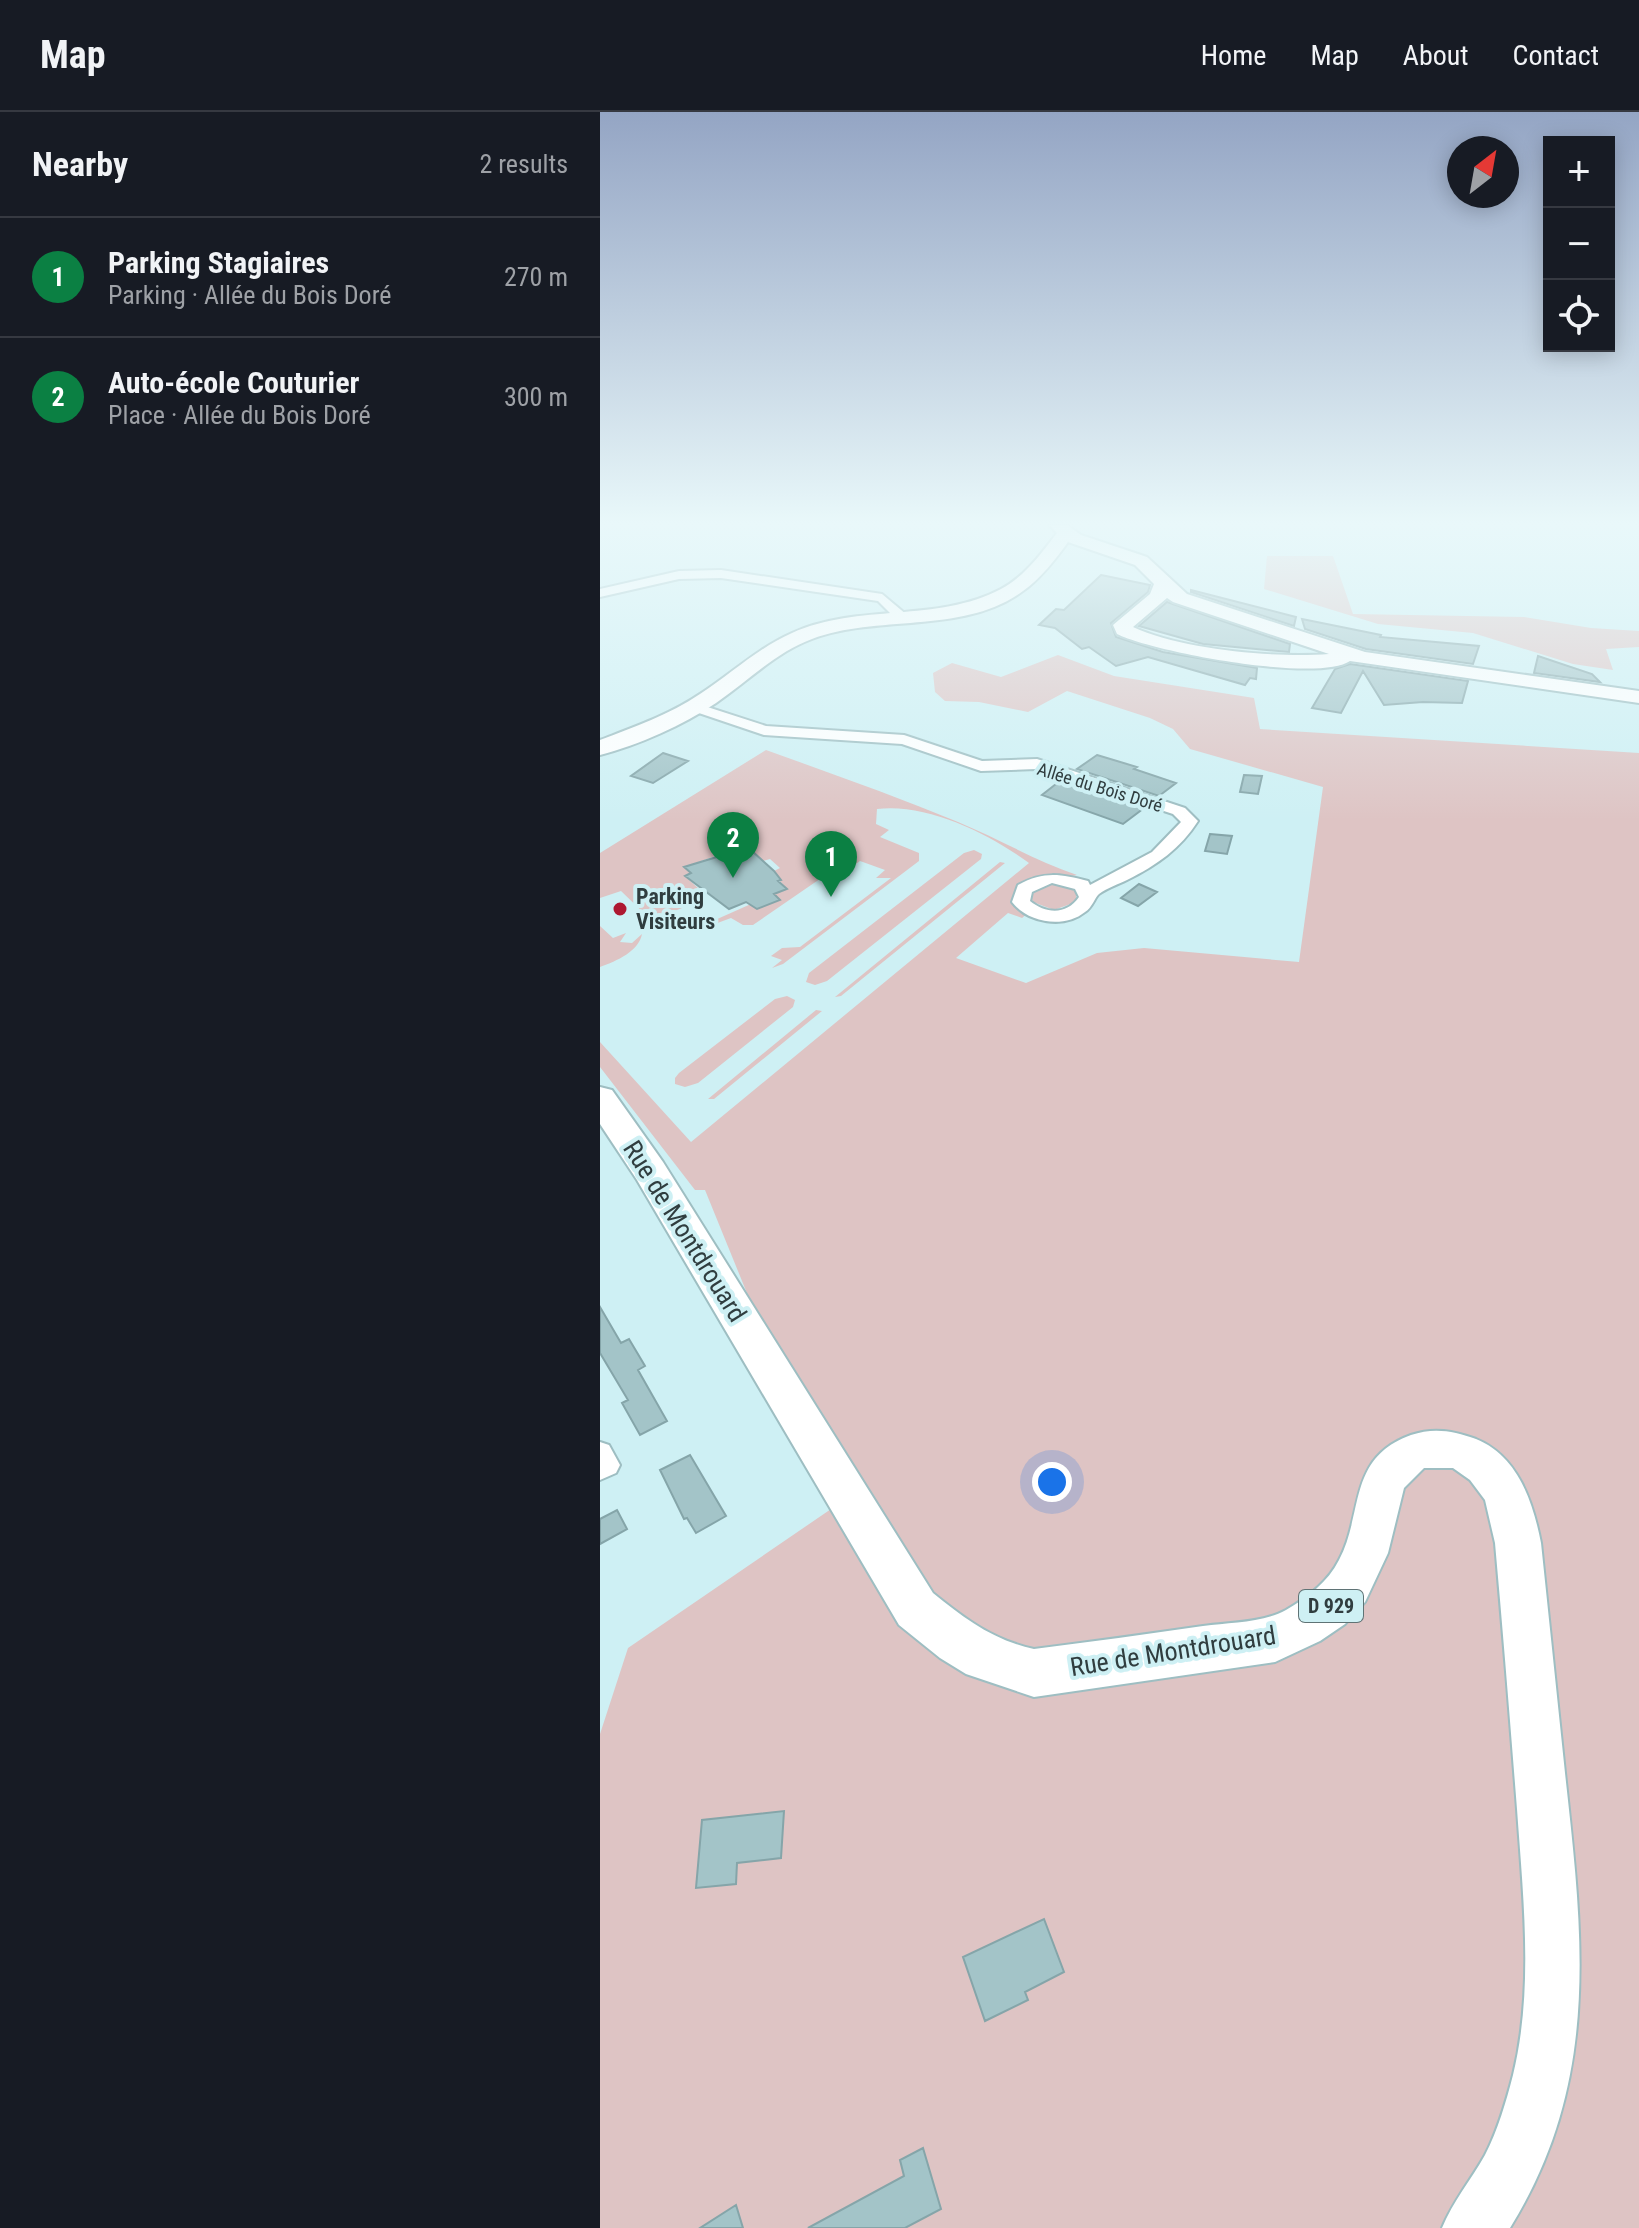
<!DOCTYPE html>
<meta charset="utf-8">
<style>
:root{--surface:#171b24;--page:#242831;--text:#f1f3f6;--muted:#9ea1a6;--line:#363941;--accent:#0b8043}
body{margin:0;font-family:"Roboto Condensed",sans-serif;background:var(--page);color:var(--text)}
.controls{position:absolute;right:24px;top:24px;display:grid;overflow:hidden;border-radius:0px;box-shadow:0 4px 20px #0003}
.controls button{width:72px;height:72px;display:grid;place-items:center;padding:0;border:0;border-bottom:2px solid var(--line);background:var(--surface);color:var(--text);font:40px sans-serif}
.compass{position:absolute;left:847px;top:24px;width:72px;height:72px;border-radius:50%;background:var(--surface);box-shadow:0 4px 20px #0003;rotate:31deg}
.you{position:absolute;left:452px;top:1370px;width:28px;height:28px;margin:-20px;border:6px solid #fff;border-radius:50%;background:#1a73e8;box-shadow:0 0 0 12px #1a73e833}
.badge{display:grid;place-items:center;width:52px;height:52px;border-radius:50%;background:var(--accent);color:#fff;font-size:26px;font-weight:700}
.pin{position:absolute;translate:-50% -66px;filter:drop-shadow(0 2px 4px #0008)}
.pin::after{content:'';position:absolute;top:42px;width:28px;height:24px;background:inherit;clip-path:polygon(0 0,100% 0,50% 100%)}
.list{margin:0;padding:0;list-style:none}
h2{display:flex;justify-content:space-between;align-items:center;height:104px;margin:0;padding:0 32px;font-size:34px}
h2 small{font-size:26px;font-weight:400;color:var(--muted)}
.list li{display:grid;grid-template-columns:52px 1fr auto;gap:24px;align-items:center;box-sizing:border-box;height:120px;padding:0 32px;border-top:2px solid var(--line)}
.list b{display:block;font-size:30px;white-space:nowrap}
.list p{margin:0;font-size:26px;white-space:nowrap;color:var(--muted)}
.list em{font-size:26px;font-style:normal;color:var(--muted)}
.icon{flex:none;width:44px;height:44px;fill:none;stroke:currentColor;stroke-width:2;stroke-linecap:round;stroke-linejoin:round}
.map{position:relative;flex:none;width:1039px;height:2116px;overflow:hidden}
header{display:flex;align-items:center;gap:48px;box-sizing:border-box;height:112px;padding:0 40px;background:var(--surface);border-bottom:2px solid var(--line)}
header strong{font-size:38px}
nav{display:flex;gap:44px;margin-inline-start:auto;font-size:28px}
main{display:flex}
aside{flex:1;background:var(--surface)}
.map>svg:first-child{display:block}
.green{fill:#dec4c4}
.building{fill:#a3c4c8;stroke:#85a5a9;stroke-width:2}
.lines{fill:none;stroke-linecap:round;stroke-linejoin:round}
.street-casing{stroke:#9ebec2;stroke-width:4}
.secondary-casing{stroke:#9ebec2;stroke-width:4}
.primary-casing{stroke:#9ebec2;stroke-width:4}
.street{fill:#fff;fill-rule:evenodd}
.secondary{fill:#fff;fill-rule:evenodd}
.primary{fill:#fff;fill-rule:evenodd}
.poi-dot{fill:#ad1831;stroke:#cef0f4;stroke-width:3}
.labels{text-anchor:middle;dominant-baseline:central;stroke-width:8;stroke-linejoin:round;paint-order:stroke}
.far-street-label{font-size:18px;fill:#303d3f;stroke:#cef0f4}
.shield{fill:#cef0f4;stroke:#5f7375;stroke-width:2}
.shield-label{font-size:20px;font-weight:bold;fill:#303d3f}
.poi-label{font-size:22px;font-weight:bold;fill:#303d3f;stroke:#cef0f4;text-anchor:start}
.near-street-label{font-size:26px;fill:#303d3f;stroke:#cef0f4}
</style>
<header>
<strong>Map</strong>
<nav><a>Home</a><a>Map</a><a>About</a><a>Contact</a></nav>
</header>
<main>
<aside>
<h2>Nearby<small>2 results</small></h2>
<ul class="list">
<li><span class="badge">1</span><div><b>Parking Stagiaires</b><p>Parking · Allée du Bois Doré</p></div><em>270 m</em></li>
<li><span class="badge">2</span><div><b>Auto-école Couturier</b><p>Place · Allée du Bois Doré</p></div><em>300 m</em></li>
</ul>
</aside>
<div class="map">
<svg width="1039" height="2116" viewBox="0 0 1039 2116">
<rect width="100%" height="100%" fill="#cef0f4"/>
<path class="green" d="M667,444H733L753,502L924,505L991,516L1039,519V535L1006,537L1013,558L973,552L873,521L778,512L664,477Z
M458,543L514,564L654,586L660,617L1039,641V2116H0V1622L28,1536L234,1395L105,1078H95L0,955V930L91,1030L429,751C388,721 327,691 277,697L276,712L289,718L280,725L319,741V749L183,852L172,856L182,848L171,844L182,836L200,835L291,766H276L285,758L260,749L246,759L230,760L153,813H143L131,806L101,817L97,816L151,792L157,797L180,788L174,782L186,776L172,760L180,756L170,747L163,749L140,738L119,747L115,744L85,755L91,761L85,764L100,778L96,781L103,788L51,808L21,779L0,786V741L166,638C230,661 295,684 358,710C399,727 436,749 477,763C454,769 431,756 414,782L416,794L428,801L422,806L408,801L356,846L426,871L497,841L544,836L699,850L723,675L590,637L573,617L550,606L467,579L428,600L379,590L345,589L335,580L333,561L352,551L401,565Z
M374,738L382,742L381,747L227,869L215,873L206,870L209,861L364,741Z
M400,750L405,751L241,884L235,885Z
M455,771L476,778V790L454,798L433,790L431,785L437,776Z
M0,814L13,826L26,821L20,830L32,831L42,822C39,839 17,849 0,855Z
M187,884L195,888L193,895L98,971L85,975L75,972V966L79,961L175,887Z
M216,898L222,899L114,987H108Z"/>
<path class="building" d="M501,463L550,473L548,480L511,511L516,525L563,540L657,556L656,567L650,566L645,573L548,545L516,554L489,535L482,537L455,516L439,513L456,497L464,498Z
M591,478L696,505L694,514L591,480Z
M567,490L690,532L689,540L603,532L539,514Z
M702,507L781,523L780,525L879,534L873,552L766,537L705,517Z
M938,544L992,562L1000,570L934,561Z
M750,552L868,569L862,591L823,590L784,593L763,559L741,601L712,596L735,557Z
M63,641L88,649L53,671L31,664Z
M497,643L537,655L534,657L576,671L559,684L477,657Z
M644,663L662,664L658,682L640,680Z
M461,668L544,696L523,712L442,683Z
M610,722L632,724L627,742L605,739Z
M140,738L145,743L153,740L174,759L181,768L178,769L187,777L174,782L180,788L157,797L146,790L129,797L85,764L91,761L84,755Z
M539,772L557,780L538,794L521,786Z
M0,1195L21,1231L29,1227L45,1254L38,1258L67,1309L40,1323L22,1291L28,1288L0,1241Z
M90,1343L126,1404L96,1421L87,1406L84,1407L60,1358Z
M17,1398L27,1417L0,1432V1407Z
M184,1699L181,1746L137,1751L136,1772L96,1776L102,1708Z
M444,1807L464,1860L425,1880L428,1888L385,1909L363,1845Z
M323,2036L341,2097L305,2116H208L304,2064L300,2048Z
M136,2093L143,2116H100Z"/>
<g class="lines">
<defs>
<path id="street" d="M121,458L282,482L307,503L295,506L278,489L121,466L79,467L0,485V477L79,459Z
M95,591L166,614L304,623L382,649L437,647L585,696L598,709C580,737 557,753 527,768C519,772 507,776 499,782C495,785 492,796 485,800C464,817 428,811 412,790L418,773C444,759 460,762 488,769L490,773L552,740L581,710L573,702L436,657L381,659L302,632L164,623L90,598V592ZM452,771L475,777L479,785C467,803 446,802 430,789L432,780Z
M0,1330L9,1333L20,1353L16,1361L0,1368Z"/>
<path id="secondary" d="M449,413H467L481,423L547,445L587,482L765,540L1039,579V591L750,549C718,571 553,540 517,522L513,513L550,482L554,472L535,453L468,430C455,448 441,466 423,479C364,523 278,502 212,527C176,540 147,570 116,591C83,613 39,633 0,643V628C34,615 69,603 100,582C131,562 158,536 192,521C258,491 337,511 401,477C424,465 441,442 457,421ZM567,486L573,490L729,542C675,546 583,538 533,515Z"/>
<path id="primary" d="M0,975L12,978L63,1050L333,1481C365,1507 393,1528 434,1537C490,1530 547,1522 603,1514C630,1510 662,1511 686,1498C707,1486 728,1470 739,1448C764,1401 747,1346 811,1323C834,1315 854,1319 876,1327C918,1344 933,1390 941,1431C949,1508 957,1584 965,1661C983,1825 1001,1969 910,2116H842C853,2089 871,2068 885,2043C898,2018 906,1990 913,1963C934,1877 923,1784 917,1697C910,1608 903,1520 895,1431L885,1388L870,1368L853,1356H824L804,1376L788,1441L765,1490L745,1512L720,1529L675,1550L434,1585L366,1562L340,1546L299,1513L37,1068L0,1012Z"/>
</defs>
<use href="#street" class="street-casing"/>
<use href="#secondary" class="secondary-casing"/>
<use href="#primary" class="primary-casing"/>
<use href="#street" class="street"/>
<use href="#secondary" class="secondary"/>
<use href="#primary" class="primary"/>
</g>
<linearGradient id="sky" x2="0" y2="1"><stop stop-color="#94a5c4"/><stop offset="0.58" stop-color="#e9f8fa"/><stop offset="1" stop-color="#e9f8fa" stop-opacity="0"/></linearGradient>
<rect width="1039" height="709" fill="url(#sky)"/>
<circle class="poi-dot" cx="20" cy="797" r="8"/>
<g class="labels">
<g class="far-street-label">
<text transform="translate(500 675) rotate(17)">Allée du Bois Doré</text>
</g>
<rect class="shield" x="699" y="1478" width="64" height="32" rx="6"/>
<g class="shield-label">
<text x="731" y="1494">D 929</text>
</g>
<g class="poi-label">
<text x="36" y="784">Parking<tspan x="36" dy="25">Visiteurs</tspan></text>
</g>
<g class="near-street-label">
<text transform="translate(85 1119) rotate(58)">Rue de Montdrouard</text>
<text transform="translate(573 1539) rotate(-9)">Rue de Montdrouard</text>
</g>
</g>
</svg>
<div class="controls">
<button>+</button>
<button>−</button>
<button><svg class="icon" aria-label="locate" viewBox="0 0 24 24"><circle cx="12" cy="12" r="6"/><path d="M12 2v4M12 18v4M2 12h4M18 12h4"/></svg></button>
</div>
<svg class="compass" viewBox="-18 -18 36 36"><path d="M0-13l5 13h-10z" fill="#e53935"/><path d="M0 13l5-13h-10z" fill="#9ea1a6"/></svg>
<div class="you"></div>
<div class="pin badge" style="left:231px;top:785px">1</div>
<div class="pin badge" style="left:133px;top:766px">2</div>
</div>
</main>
